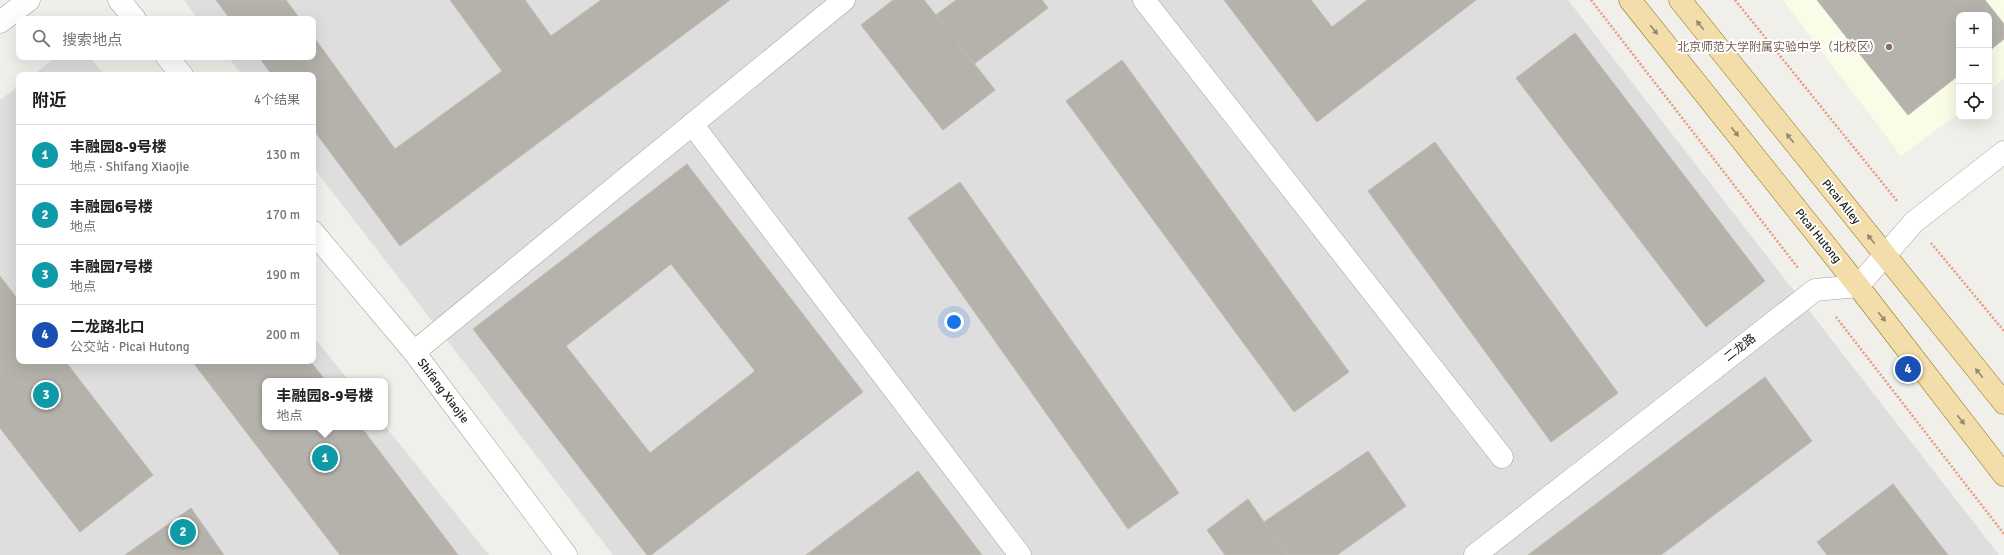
<!DOCTYPE html>
<html lang="zh">
<meta charset="utf-8">
<style>
:root{--surface:#fff;--page:#f2f2f2;--text:#202124;--muted:#757577;--line:#e0e0e0;--accent:#ea580c}
body{margin:0;font-family:Signika,"Noto Sans SC",sans-serif;background:var(--page);color:var(--text)}
.controls{position:absolute;right:12px;top:12px;display:grid;overflow:hidden;border-radius:8px;box-shadow:0 4px 16px #0002}
.controls button{width:36px;height:36px;display:grid;place-items:center;padding:0;border:0;border-bottom:1px solid var(--line);background:var(--surface);color:var(--text);font:20px sans-serif}
.you{position:absolute;left:954px;top:322px;width:14px;height:14px;margin:-10px;border:3px solid #fff;border-radius:50%;background:#1a73e8;box-shadow:0 0 0 6px #1a73e833}
.badge{display:grid;place-items:center;width:26px;height:26px;border-radius:50%;background:var(--accent);color:#fff;font-size:13px;font-weight:700}
.pin{position:absolute;translate:-50% -50%;border:2px solid #fff;box-shadow:0 1px 4px #0006}
.popup{position:absolute;left:262px;top:378px;width:126px;height:52px;box-sizing:border-box;display:grid;place-content:center;border-radius:8px;background:var(--surface);filter:drop-shadow(0 1px 3px #0005);font-size:13px;white-space:nowrap;color:var(--muted)}
.popup b{font-size:15px;color:var(--text)}
.popup::after{content:'';position:absolute;left:50%;top:100%;margin-left:-8px;border:8px solid transparent;border-top-color:var(--surface)}
.list{margin:0;padding:0;list-style:none}
h2{display:flex;justify-content:space-between;align-items:center;height:52px;margin:0;padding:0 16px;font-size:17px}
h2 small{font-size:13px;font-weight:400;color:var(--muted)}
.list li{display:grid;grid-template-columns:26px 1fr auto;gap:12px;align-items:center;box-sizing:border-box;height:60px;padding:0 16px;border-top:1px solid var(--line)}
.list b{display:block;font-size:15px;white-space:nowrap}
.list p{margin:0;font-size:13px;white-space:nowrap;color:var(--muted)}
.list em{font-size:13px;font-style:normal;color:var(--muted)}
.icon{flex:none;width:22px;height:22px;fill:none;stroke:currentColor;stroke-width:2;stroke-linecap:round;stroke-linejoin:round}
.map{position:relative;flex:none;width:2004px;height:555px;overflow:hidden}
.search{position:absolute;background:var(--surface);box-shadow:0 4px 16px #0002;left:16px;top:16px;width:300px;height:44px;display:flex;align-items:center;gap:10px;box-sizing:border-box;padding:0 14px;border-radius:8px;color:var(--muted);font-size:15px}
.panel{position:absolute;background:var(--surface);box-shadow:0 4px 16px #0002;left:16px;top:72px;width:300px;height:292px;border-radius:8px}
.map>svg:first-child{display:block}
.residential{fill:#dfdede}
.education{fill:#f9fce6}
.building{fill:#b5b1ab;stroke:#c0b8ac;fill-rule:evenodd}
.lines{fill:none;stroke-linecap:round;stroke-linejoin:round}
.minor-casing{stroke:#a2a2a2;stroke-width:23}
.major-casing{stroke:#8d7411;stroke-width:23}
.path{stroke:#eb987f;stroke-width:2.5;stroke-dasharray:2 2;stroke-linecap:butt}
.minor{stroke:#fff;stroke-width:22}
.major{stroke:#f2ddab;stroke-width:22}
.oneway{fill:#94886d}
.education-dot{fill:#8d6e63;stroke:#fff;stroke-width:1.5}
.labels{text-anchor:middle;dominant-baseline:central;stroke-width:4;stroke-linejoin:round;paint-order:stroke}
.education-label{font-size:12px;fill:#785e54;stroke:#fff;text-anchor:end}
.street-label{font-size:12px;fill:#212121;stroke:#fff}
</style>
<div class="map">
<svg width="2004" height="555" viewBox="0 0 2004 555">
<rect width="100%" height="100%" fill="#f0efe9"/>
<path class="residential" d="M184,0H1568L1999,555H613L313,167V75H242L228,57H313V19H198Z
M56,57H90L104,75H33Z
M19,86V361H313V336L349,381H265V427L385,426L489,555H0V100Z"/>
<path class="education" d="M1783,0H2004V79L1989,91V15H1959V113L1901,156Z"/>
<path class="building" d="M216,0H286L300,19H230Z
M450,0H525L551,36L601,0H730L400,246L313,129V75H272L259,57H313V36L395,149L502,71Z
M893,0H924L995,90L943,130L861,25Z
M956,0H1042L1048,8L974,64L936,15Z
M1224,0H1311L1332,27L1367,0H1476L1317,122Z
M1817,0H1985L2004,24V39L1989,51V15H1959V75L1908,115Z
M1575,33L1765,281L1706,327L1516,78Z
M1122,60L1349,372L1294,412L1066,101Z
M1435,142L1618,393L1551,442L1368,191Z
M687,164L863,392L651,555H647L473,329ZM671,264L755,371L650,453L566,346Z
M960,182L1179,493L1128,529L908,218Z
M0,276L19,301V361H65L153,475L80,532L0,428Z
M192,361H310L326,381H265V427H361L458,555H340Z
M1765,377L1812,441L1661,555H1528Z
M1368,451L1406,506L1337,555H1288L1264,522Z
M918,471L982,555H806Z
M1893,484L1948,555H1827L1817,542Z
M1248,499L1264,522L1288,555H1225L1207,530Z
M191,508L224,555H125Z"/>
<g class="lines">
<defs>
<path id="minor" d="M119,0L135,19
M1144,0L1502,457
M0,22L29,0
M167,57L182,75
M692,124L1020,555
M313,232L414,352L566,555
M414,352L844,0
M1475,555L1815,290L1858,286L1914,222L2004,152"/>
<path id="major" d="M1630,0L1858,286L2004,475
M1680,0L2004,403"/>
</defs>
<use href="#minor" class="minor-casing"/>
<use href="#major" class="major-casing"/>
<path class="path" d="M1591,0L1798,268
M1735,0L1897,201
M1931,243L2004,331
M1836,317L2004,534"/>
<use href="#minor" class="minor"/>
<use href="#major" class="major"/>
</g>
<defs><path id="oneway-solid" d="M-6-.8H1V-3.2L6.5 0L1 3.2V.8H-6Z"/></defs>
<g class="oneway">
<use href="#oneway-solid" transform="translate(1700 25) rotate(-129)"/>
<use href="#oneway-solid" transform="translate(1654 30) rotate(51)"/>
<use href="#oneway-solid" transform="translate(1735 132) rotate(51)"/>
<use href="#oneway-solid" transform="translate(1790 138) rotate(-129)"/>
<use href="#oneway-solid" transform="translate(1871 239) rotate(-129)"/>
<use href="#oneway-solid" transform="translate(1882 317) rotate(52)"/>
<use href="#oneway-solid" transform="translate(1979 373) rotate(-129)"/>
<use href="#oneway-solid" transform="translate(1961 420) rotate(52)"/>
</g>
<circle class="education-dot" cx="1889" cy="47" r="4"/>
<g class="labels">
<g class="education-label">
<text x="1881" y="47">北京师范大学附属实验中学（北校区）</text>
</g>
<g class="street-label">
<text transform="translate(1841 202) rotate(51)">Picai Alley</text>
<text transform="translate(1818 236) rotate(51)">Picai Hutong</text>
<text transform="translate(1740 348) rotate(-38)">二龙路</text>
<text transform="translate(443 391) rotate(53)">Shifang Xiaojie</text>
</g>
</g>
</svg>
<div class="controls">
<button>+</button>
<button>−</button>
<button><svg class="icon" aria-label="locate" viewBox="0 0 24 24"><circle cx="12" cy="12" r="6"/><path d="M12 2v4M12 18v4M2 12h4M18 12h4"/></svg></button>
</div>
<div class="you"></div>
<div class="pin badge" style="left:325px;top:458px;background:#0f9aa8">1</div>
<div class="popup"><b>丰融园8-9号楼</b>地点</div>
<div class="pin badge" style="left:183px;top:532px;background:#0f9aa8">2</div>
<div class="pin badge" style="left:46px;top:395px;background:#0f9aa8">3</div>
<div class="pin badge" style="left:1908px;top:369px;background:#1a4fb4">4</div>
<div class="search"><svg class="icon" aria-label="search" viewBox="0 0 24 24"><circle cx="10" cy="10" r="6"/><path d="M15 15l6 6"/></svg>搜索地点</div>
<section class="panel">
<h2>附近<small>4个结果</small></h2>
<ul class="list">
<li><span class="badge" style="background:#0f9aa8">1</span><div><b>丰融园8-9号楼</b><p>地点 · Shifang Xiaojie</p></div><em>130 m</em></li>
<li><span class="badge" style="background:#0f9aa8">2</span><div><b>丰融园6号楼</b><p>地点</p></div><em>170 m</em></li>
<li><span class="badge" style="background:#0f9aa8">3</span><div><b>丰融园7号楼</b><p>地点</p></div><em>190 m</em></li>
<li><span class="badge" style="background:#1a4fb4">4</span><div><b>二龙路北口</b><p>公交站 · Picai Hutong</p></div><em>200 m</em></li>
</ul>
</section>
</div>
